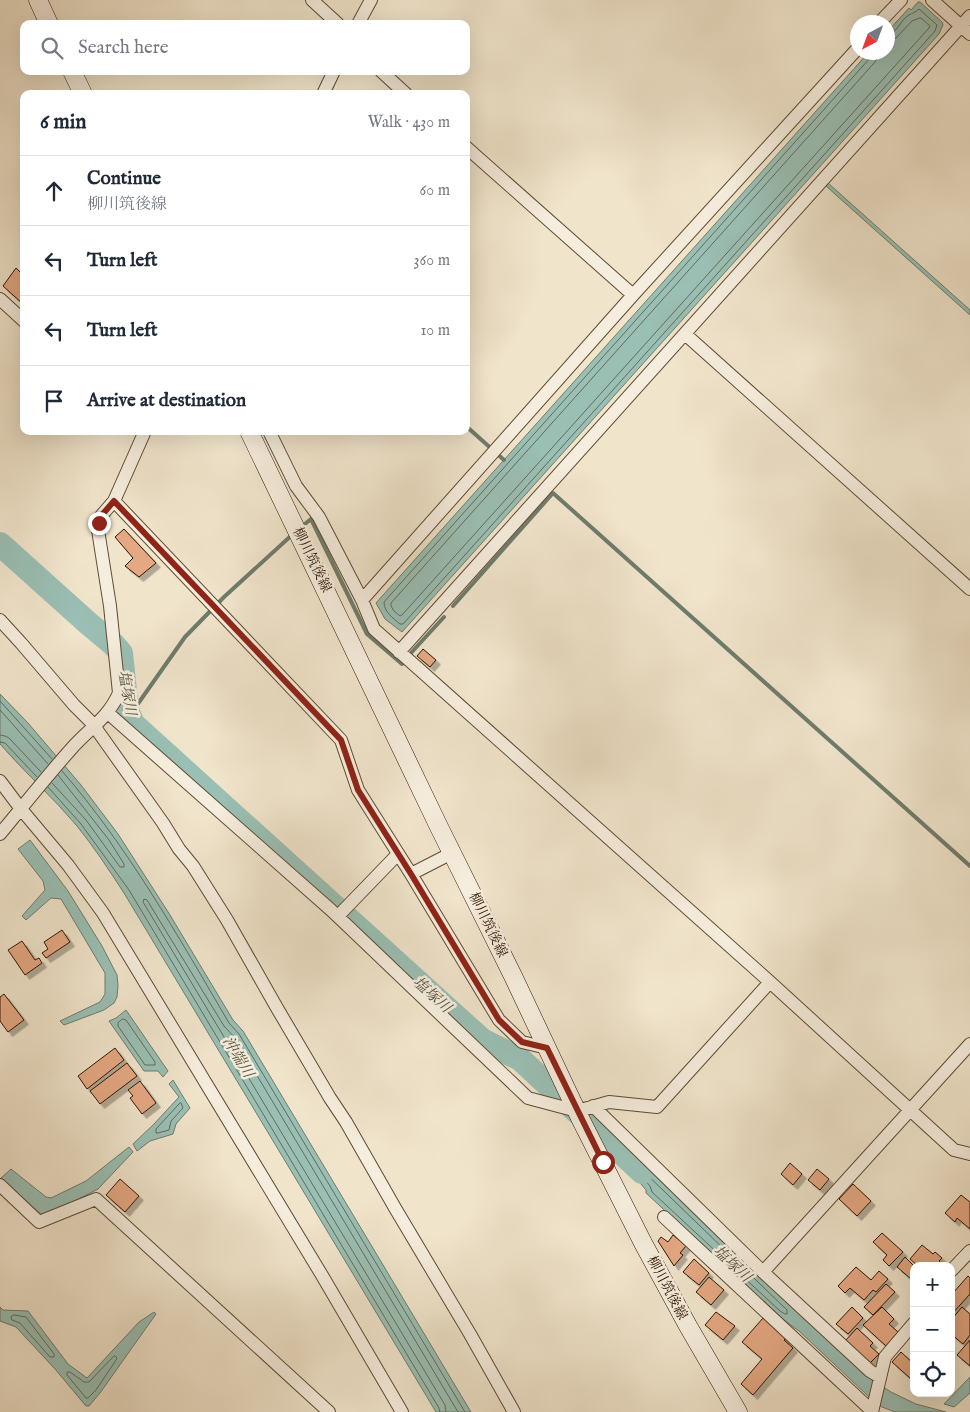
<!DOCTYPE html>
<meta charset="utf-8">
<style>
:root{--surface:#fff;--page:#f6f6f7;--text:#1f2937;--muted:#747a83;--line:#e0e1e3}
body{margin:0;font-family:"IM FELL English","Noto Serif JP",serif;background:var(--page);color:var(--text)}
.controls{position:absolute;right:15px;bottom:15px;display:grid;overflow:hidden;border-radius:10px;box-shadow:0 5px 20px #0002}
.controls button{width:45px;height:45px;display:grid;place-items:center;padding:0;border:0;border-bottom:1px solid var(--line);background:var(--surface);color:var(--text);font:25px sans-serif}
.compass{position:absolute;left:850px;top:15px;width:45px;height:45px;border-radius:50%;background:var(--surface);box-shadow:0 5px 20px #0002;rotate:221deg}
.stop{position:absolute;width:15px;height:15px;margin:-11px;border:4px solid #8f2418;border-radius:50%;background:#fff}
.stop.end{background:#8f2418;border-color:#fff;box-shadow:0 1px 5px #0008}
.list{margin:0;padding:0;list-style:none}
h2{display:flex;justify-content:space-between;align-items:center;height:65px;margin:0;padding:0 20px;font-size:21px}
h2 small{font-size:16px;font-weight:400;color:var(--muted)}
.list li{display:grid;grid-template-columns:32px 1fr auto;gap:15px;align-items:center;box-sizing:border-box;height:70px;padding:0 20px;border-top:1px solid var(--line)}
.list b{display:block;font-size:19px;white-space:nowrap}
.list p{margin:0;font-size:16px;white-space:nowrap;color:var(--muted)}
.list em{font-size:16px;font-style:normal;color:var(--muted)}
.icon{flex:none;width:28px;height:28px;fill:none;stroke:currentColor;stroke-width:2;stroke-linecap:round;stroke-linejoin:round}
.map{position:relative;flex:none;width:970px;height:1412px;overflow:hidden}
.search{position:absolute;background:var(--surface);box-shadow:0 5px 20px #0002;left:20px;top:20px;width:450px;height:55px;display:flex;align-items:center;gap:12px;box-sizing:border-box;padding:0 18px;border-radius:10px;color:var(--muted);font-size:19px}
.panel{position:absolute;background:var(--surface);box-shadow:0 5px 20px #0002;left:20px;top:90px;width:450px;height:345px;border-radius:10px}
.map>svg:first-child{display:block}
.water{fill:#9abfb4;stroke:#6f7c6c}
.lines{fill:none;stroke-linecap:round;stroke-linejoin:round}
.shore{stroke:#646b5a;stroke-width:1}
.stream{stroke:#6f7c6c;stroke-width:4}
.river{stroke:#9abfb4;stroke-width:24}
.building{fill:#e4a883;stroke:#2f1700;filter:url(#shadow)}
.street-casing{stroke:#5f4a33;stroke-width:14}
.secondary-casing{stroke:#2f1700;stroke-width:19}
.street{stroke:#f5eddd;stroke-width:12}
.secondary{stroke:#f5eddd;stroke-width:18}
.route{stroke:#8f2418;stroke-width:6}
.labels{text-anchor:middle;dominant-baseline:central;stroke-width:5;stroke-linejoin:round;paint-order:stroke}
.street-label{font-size:14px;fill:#2f1700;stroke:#f5eddd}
.water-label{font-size:15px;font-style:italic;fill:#54523f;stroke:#f5eddd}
</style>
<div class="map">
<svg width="970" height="1412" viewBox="0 0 970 1412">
<defs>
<filter id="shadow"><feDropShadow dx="4.5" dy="4.5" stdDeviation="0" flood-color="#0004"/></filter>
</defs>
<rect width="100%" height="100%" fill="#f0e4cb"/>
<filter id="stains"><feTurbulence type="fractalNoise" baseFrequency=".004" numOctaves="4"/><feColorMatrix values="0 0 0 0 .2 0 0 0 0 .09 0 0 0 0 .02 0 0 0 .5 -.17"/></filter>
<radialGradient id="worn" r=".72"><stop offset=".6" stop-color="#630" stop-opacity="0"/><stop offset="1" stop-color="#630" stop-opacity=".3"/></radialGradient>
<path class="water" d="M918,2H920L942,22L943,25L939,34L402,632L385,619L376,603L868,53L888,52V31L909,8L911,10Z
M828,183L970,310V315L826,186Z
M0,694L28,723L81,785L118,834L170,915L233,1020L243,1031L471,1412H436L124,893C109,870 94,847 77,826C53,797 25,773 0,744Z
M30,840L68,891L102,946L117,975L118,986L117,997L114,1003L104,1010L64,1025L60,1021L100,1002L105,994V973L61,899L51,898L26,920L22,916L45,890L43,881L18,849Z
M126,1010L168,1071L163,1077L158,1071H144L109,1021L116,1018Z
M173,1080L190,1108L176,1124L173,1134L150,1141L137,1151L133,1144L154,1124L179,1097L169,1084Z
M621,1140L783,1299L872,1380L891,1392L916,1404L946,1412H895L882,1407L868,1396L799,1331L777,1315L646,1193V1190L617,1156Z
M129,1147L133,1152L98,1189L44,1217L1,1178L11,1169L46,1197L51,1198L86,1181Z
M0,1307L3,1310L28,1311L68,1364L87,1378L139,1322L154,1312L156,1314L100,1393L89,1406H86L55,1369L16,1327L0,1321Z
M970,1377V1393L954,1407L944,1404Z"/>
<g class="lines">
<path class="shore" d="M872,52L870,58L384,602C384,612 393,618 400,624H403L935,31L937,25L919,9C916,12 912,13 909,15C900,20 898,33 888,34
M878,52V57L875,62L391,603V606L394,611L400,616L402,615L929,28L930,26L921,18H919L912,21L896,38L888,40
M0,701L52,759
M0,710L48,764
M0,735L5,736L9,738L41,772
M0,742L5,743L37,777
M62,771C128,847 178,936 229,1023L239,1034L465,1412
M52,783L86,820L120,867H124V864L109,840L58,775
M48,787L81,824L129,890L439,1408L440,1412
M123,1019L126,1020L155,1062V1065H145L118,1026V1023Z
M181,1103L183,1108L171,1121L169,1130L158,1133H156V1129L179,1104Z
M638,1166L787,1310V1314H785L780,1311L652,1192L650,1186L636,1170V1168Z
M14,1315L26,1317L54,1354V1357H50L20,1323L12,1320L11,1317Z
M115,1356L117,1358L116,1360L96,1390L88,1398H86L67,1375V1372H70L84,1382H89L113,1357Z
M446,1412L445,1405L143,902L144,899L147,900L224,1026L234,1037L458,1412"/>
<path class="stream" d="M466,426L504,460
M300,528L311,519L367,634L402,664
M453,606L553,493L970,866
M410,654L444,617
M130,715L185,637L224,597L293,534"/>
<path class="river" d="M0,544L89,624L113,644L121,653L127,710L133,724L482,1040L520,1059L642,1172"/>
</g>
<path class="building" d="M16,268L24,276V305L3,286Z
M124,529L156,563L139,577L125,566L133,558L115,537Z
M423,649L436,660L430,667L417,656Z
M62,930L70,942L46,958L42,953L48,949L44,942Z
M22,941L35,960L39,958L42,963L25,975L8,950Z
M4,994L24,1020L8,1032L0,1021V997Z
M115,1048L124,1060L87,1089L78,1076Z
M127,1063L137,1076L100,1104L90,1091Z
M140,1081L156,1103L142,1114L130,1098L133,1096L128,1090Z
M790,1163L802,1174L793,1185L781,1174Z
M817,1169L829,1179L820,1190L808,1180Z
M120,1179L139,1196L125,1212L106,1195Z
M853,1184L871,1201L857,1216L839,1199Z
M961,1195L970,1202V1229L957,1218L955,1222L945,1213Z
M882,1233L903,1252L889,1266L883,1260L887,1255L873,1242Z
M673,1235L686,1246L680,1253L683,1255L674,1266L658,1241L661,1237L668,1242Z
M922,1245L933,1254L935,1252L942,1258L939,1261L944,1266H918L910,1259Z
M905,1257L914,1266V1280L912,1278L911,1279L897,1267Z
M694,1259L709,1273L699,1285L683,1272Z
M856,1267L871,1280L879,1271L888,1279L876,1292L873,1290L864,1300L850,1288L845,1293L838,1286Z
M968,1276L970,1278V1294L951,1315V1291L953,1293Z
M709,1277L724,1290L711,1305L696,1292Z
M886,1284L895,1292L873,1315L864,1307Z
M852,1307L863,1318L848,1334L836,1324Z
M882,1307L894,1319L889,1324L898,1332L886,1346L863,1325Z
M962,1307L970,1314V1335L963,1344L951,1334V1320Z
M716,1312L735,1326L723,1340L705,1325Z
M763,1318L786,1338L784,1340L793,1348L753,1395L741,1384L762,1359L742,1342Z
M857,1328L873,1343L870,1346L879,1354L870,1363L845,1341Z
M970,1340V1366L957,1355Z
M901,1352L914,1364V1376L911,1379L892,1362Z"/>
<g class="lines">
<defs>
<path id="street" d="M312,0L338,24
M932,0L970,34
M880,22L901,0
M358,24L371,0
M381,71L406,94
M323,94L334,71
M466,147L633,295
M0,299L24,321
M685,334L970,589
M269,431L296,486L319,517L362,600L374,629L770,982L954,1150L970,1154
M114,501L341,740L358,790L411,874L499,1020L522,1042L547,1048
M362,600L633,295L858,48
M0,620L21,643L74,705L92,723L163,823L179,849L193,866L227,920L277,1008L330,1098L346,1122L395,1208L470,1334L514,1412
M399,652L970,16
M108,713L331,910L528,1098L577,1111L609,1102L657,1107L770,982
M0,781L21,809L68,865L103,913L320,1272L402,1412
M0,834C24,805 47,776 72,748C90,728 108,718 119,693L110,606L98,530L101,516L114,501L145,431
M411,874L452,853
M338,916L398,854
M593,1106L763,1272L870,1371L880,1377
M0,1185L39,1222L96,1199L329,1412
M664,1217L872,1411
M951,1271L970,1251
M763,1272L970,1044
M872,1412L885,1357L914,1323"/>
<path id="secondary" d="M38,0L49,24
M72,71L83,94
M249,431L439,827L513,976L580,1118L643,1243L688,1326L738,1412"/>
</defs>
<use href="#street" class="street-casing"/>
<use href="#secondary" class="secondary-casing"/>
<use href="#street" class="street"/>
<use href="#secondary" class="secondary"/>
</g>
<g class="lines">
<path class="route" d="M99,523L101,516L114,501L341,740L358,790L411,874L499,1020L522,1042L547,1048L603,1162"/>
</g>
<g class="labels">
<g class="street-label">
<text transform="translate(312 560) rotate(64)">柳川筑後線</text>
<text transform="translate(488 925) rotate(64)">柳川筑後線</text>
<text transform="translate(667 1288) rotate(62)">柳川筑後線</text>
</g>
<g class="water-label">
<text transform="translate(127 693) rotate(80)">塩塚川</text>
<text transform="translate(432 995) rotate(42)">塩塚川</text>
<text transform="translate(238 1057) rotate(59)">沖端川</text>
<text transform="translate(732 1264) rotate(43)">塩塚川</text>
</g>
</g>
<rect width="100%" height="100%" filter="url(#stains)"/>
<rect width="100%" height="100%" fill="url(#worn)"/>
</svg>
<div class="controls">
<button>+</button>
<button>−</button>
<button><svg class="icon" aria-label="locate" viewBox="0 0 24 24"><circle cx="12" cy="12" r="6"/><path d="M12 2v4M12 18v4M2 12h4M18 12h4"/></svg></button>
</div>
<svg class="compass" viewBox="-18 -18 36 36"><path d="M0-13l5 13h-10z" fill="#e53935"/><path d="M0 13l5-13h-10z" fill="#747a83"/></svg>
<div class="stop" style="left:603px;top:1162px"></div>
<div class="stop end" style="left:99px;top:523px"></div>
<div class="search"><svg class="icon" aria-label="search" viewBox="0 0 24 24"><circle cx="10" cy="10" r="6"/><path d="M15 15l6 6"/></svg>Search here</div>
<section class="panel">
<h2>6 min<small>Walk · 430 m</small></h2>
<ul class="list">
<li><svg class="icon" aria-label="ahead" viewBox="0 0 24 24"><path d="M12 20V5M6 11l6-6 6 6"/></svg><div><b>Continue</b><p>柳川筑後線</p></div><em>60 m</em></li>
<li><svg class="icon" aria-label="left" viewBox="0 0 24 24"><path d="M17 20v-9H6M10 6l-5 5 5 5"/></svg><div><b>Turn left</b></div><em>360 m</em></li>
<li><svg class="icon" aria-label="left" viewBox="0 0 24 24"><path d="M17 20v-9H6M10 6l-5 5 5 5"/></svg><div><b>Turn left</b></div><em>10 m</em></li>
<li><svg class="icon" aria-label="arrive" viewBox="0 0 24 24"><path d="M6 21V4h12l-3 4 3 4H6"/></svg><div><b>Arrive at destination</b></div></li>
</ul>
</section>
</div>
